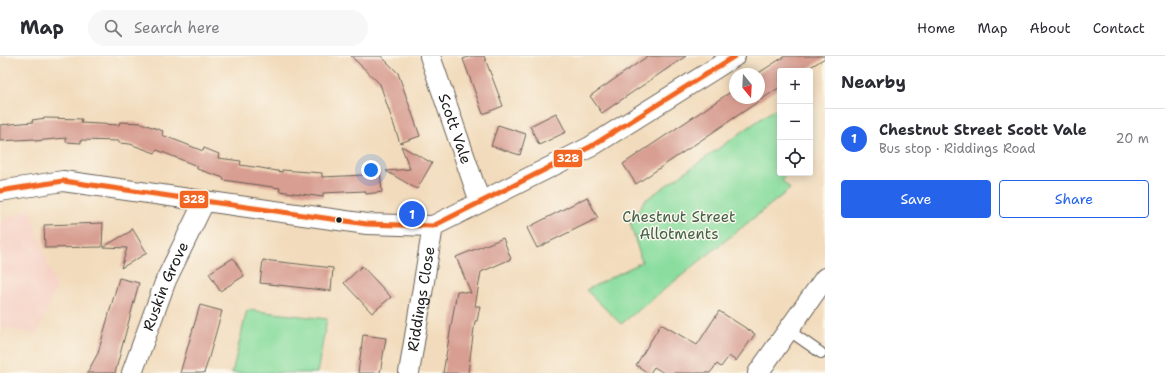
<!DOCTYPE html>
<meta charset="utf-8">
<style>
:root{--surface:#fff;--page:#f7f7f7;--text:#2b2b33;--muted:#7c7c81;--line:#e1e1e2;--accent:#2563eb}
body{margin:0;font-family:"Shantell Sans",sans-serif;background:var(--page);color:var(--text)}
.controls{position:absolute;right:12px;top:12px;display:grid;overflow:hidden;border-radius:4px;box-shadow:0 2px 10px #0003}
.controls button{width:36px;height:36px;display:grid;place-items:center;padding:0;border:0;border-bottom:1px solid var(--line);background:var(--surface);color:var(--text);font:20px sans-serif}
.compass{position:absolute;left:729px;top:12px;width:36px;height:36px;border-radius:50%;background:var(--surface);box-shadow:0 2px 10px #0003;rotate:162deg}
.you{position:absolute;left:371px;top:114px;width:14px;height:14px;margin:-10px;border:3px solid #fff;border-radius:50%;background:#1a73e8;box-shadow:0 0 0 6px #1a73e833}
.badge{display:grid;place-items:center;width:26px;height:26px;border-radius:50%;background:var(--accent);color:#fff;font-size:13px;font-weight:700}
.pin{position:absolute;translate:-50% -50%;border:2px solid #fff;box-shadow:0 1px 4px #0006}
.list{margin:0;padding:0;list-style:none}
h2{display:flex;justify-content:space-between;align-items:center;height:52px;margin:0;padding:0 16px;font-size:17px}
h2 small{font-size:13px;font-weight:400;color:var(--muted)}
.list li{display:grid;grid-template-columns:26px 1fr auto;gap:12px;align-items:center;box-sizing:border-box;height:60px;padding:0 16px;border-top:1px solid var(--line)}
.list b{display:block;font-size:15px;white-space:nowrap}
.list p{margin:0;font-size:13px;white-space:nowrap;color:var(--muted)}
.list em{font-size:13px;font-style:normal;color:var(--muted)}
.actions{display:flex;gap:8px;padding:12px 16px}
.actions a{flex:1;padding:9px 0;border:1px solid var(--accent);border-radius:4px;text-align:center;font-size:14px;color:var(--accent)}
.actions .main{background:var(--accent);color:#fff}
.icon{flex:none;width:22px;height:22px;fill:none;stroke:currentColor;stroke-width:2;stroke-linecap:round;stroke-linejoin:round}
.map{position:relative;flex:none;width:825px;height:317px;overflow:hidden}
header{display:flex;align-items:center;gap:24px;box-sizing:border-box;height:56px;padding:0 20px;background:var(--surface);border-bottom:1px solid var(--line)}
header strong{font-size:19px}
nav{display:flex;gap:22px;margin-inline-start:auto;font-size:14px}
.search{width:280px;height:36px;background:var(--page);display:flex;align-items:center;gap:10px;box-sizing:border-box;padding:0 14px;border-radius:22px;color:var(--muted);font-size:15px}
main{display:flex}
aside{flex:1;background:var(--surface)}
.map>svg:first-child{display:block}
.built{fill:#f6d1c5}
.green{fill:#8add9f;stroke:#537c5e}
.building{fill:#d89e92}
.lines{fill:none;stroke-linecap:round;stroke-linejoin:round}
.service-casing{stroke:#675f54;stroke-width:12}
.minor-casing{stroke:#675f54;stroke-width:22}
.service{stroke:#fff;stroke-width:10}
.minor{stroke:#fff;stroke-width:20}
.bus-1-casing{stroke:#fbf7ec;stroke-width:8}
.bus-1{stroke:#f26522;stroke-width:5}
.bus-dot{fill:#1c1c1c;stroke:#fbf7ec;stroke-width:1.5}
.labels{text-anchor:middle;dominant-baseline:central;stroke-width:3;stroke-linejoin:round;paint-order:stroke}
.street-label{font-size:15px;fill:#1c1c1c;stroke:#fbf7ec}
.park-label{font-size:15px;fill:#42604a;stroke:#fbf7ec}
.line-badge{stroke:#fbf7ec;stroke-width:1.5}
.badge-label{font-size:11px;text-anchor:middle;font-weight:bold;fill:#fff}
</style>
<header>
<strong>Map</strong>
<div class="search"><svg class="icon" aria-label="search" viewBox="0 0 24 24"><circle cx="10" cy="10" r="6"/><path d="M15 15l6 6"/></svg>Search here</div>
<nav><a>Home</a><a>Map</a><a>About</a><a>Contact</a></nav>
</header>
<main>
<div class="map">
<svg width="825" height="317" viewBox="0 0 825 317">
<rect width="100%" height="100%" fill="#fbf7ec"/>
<filter id="ink" filterUnits="userSpaceOnUse"><feTurbulence type="fractalNoise" baseFrequency=".025" numOctaves="2"/><feDisplacementMap in="SourceGraphic" scale="8" xChannelSelector="R" yChannelSelector="G"/><feConvolveMatrix kernelMatrix="1 2 1 2 8 2 1 2 1" color-interpolation-filters="sRGB"/></filter>
<filter id="wash" filterUnits="userSpaceOnUse"><feTurbulence type="fractalNoise" baseFrequency=".012" numOctaves="4" result="noise"/><feDisplacementMap in="SourceGraphic" scale="16" xChannelSelector="R" yChannelSelector="G"/><feGaussianBlur stdDeviation="0.9" result="paint"/><feColorMatrix in="noise" values="0 0 0 0 0 0 0 0 0 0 0 0 0 0 0 0 0 1.4 0 .05"/><feComposite in="paint" operator="in"/></filter>
<g filter="url(#wash)">
<rect width="100%" height="100%" fill="#f2dbbc"/>
<path class="built" d="M30,153L56,232L37,278L0,271V166Z"/>
<path class="green" d="M779,50L780,117H787L782,124L790,133L621,268L586,234L642,206L630,167L644,145Z
M247,254L327,263L317,317H232Z"/>
<g id="blocks">
<path class="building" d="M351,0H381L398,17L420,80L400,87L380,28Z
M471,0H484L503,50L483,58L463,3Z
M648,0H686L602,57L590,40Z
M785,0H825V2L804,15H780V31L636,128L623,108L735,33V42H759V18H757Z
M556,57L566,76L539,89L530,70Z
M46,62L82,63L81,67L119,69L120,66L141,67L163,75L162,79L183,87L203,95L204,92L219,98L218,102L241,105L240,109L261,112L282,116V114L322,117V121L365,119L364,116L380,115L382,136L366,138L365,135L323,137V141L279,135L280,132L223,124L224,122L197,113V110L157,94L155,97L130,88L119,87V85L81,84V87L66,86V82L35,85L34,83L0,85V69L33,66L32,64Z
M498,69L526,78L520,99L491,90Z
M401,90L432,107L417,133L386,115L410,113Z
M587,141L598,162L537,192L527,172Z
M103,167L102,191L45,192L44,169Z
M132,172L147,197L121,212L127,192L103,191L131,175Z
M503,182L511,203L481,216L475,250H480L477,265H475L468,317H443L457,235L471,237L456,201Z
M233,202L244,220L220,235L209,217Z
M263,204L333,212L331,235L260,227Z
M362,210L391,241L372,257L344,227Z
M119,222L139,227L115,317H87L98,297Z
M200,249L222,255L207,308L204,317H180Z
M719,255L755,278L736,305L729,300L721,311L717,308L710,317H664L654,311L650,317H648L636,309L661,268L697,289Z
M363,279L386,282L380,317H358Z"/>
</g>
</g>
<g filter="url(#ink)">
<use href="#blocks" fill-opacity="0" stroke="#675f54" stroke-width="1"/>
<g class="lines">
<defs>
<path id="service" d="M788,274L821,297"/>
<g id="minor">
<path id="s1" d="M430,0L480,146"/>
<path d="M0,135L63,125L367,168L433,170L590,91L735,0"/>
<path id="s2" d="M132,317L166,224L204,146"/>
<path id="s3" d="M409,317L433,170"/>
<path d="M758,317L825,222"/>
</g>
</defs>
<use href="#service" class="service-casing"/>
<use href="#minor" class="minor-casing"/>
<use href="#service" class="service"/>
<use href="#minor" class="minor"/>
<defs>
<path id="bus-1" d="M0,135L63,125L367,168L433,170L590,91L735,0"/>
</defs>
<use href="#bus-1" class="bus-1-casing"/>
<use href="#bus-1" class="bus-1"/>
</g>
</g>
<circle class="bus-dot" cx="339" cy="164" r="3.5"/>
<g class="labels">
<g class="street-label">
<text stroke="none"><textPath href="#s1" startOffset="77">Scott Vale</textPath></text>
<text stroke="none"><textPath href="#s2" startOffset="93">Ruskin Grove</textPath></text>
<text stroke="none"><textPath href="#s3" startOffset="75">Riddings Close</textPath></text>
</g>
<g class="park-label">
<text x="679" y="161">Chestnut Street<tspan x="679" dy="17">Allotments</tspan></text>
</g>
</g>
<g class="line-badge">
<rect x="553" y="93" width="30" height="19" rx="4" fill="#f26522"/>
<rect x="179" y="134" width="30" height="19" rx="4" fill="#f26522"/>
</g>
<g class="badge-label">
<text x="568" y="106">328</text>
<text x="194" y="147">328</text>
</g>
</svg>
<div class="controls">
<button>+</button>
<button>−</button>
<button><svg class="icon" aria-label="locate" viewBox="0 0 24 24"><circle cx="12" cy="12" r="6"/><path d="M12 2v4M12 18v4M2 12h4M18 12h4"/></svg></button>
</div>
<svg class="compass" viewBox="-18 -18 36 36"><path d="M0-13l5 13h-10z" fill="#e53935"/><path d="M0 13l5-13h-10z" fill="#7c7c81"/></svg>
<div class="you"></div>
<div class="pin badge" style="left:412px;top:158px">1</div>
</div>
<aside>
<h2>Nearby<small></small></h2>
<ul class="list">
<li><span class="badge">1</span><div><b>Chestnut Street Scott Vale</b><p>Bus stop · Riddings Road</p></div><em>20 m</em></li>
</ul>
<div class="actions"><a class="main">Save</a><a>Share</a></div>
</aside>
</main>
